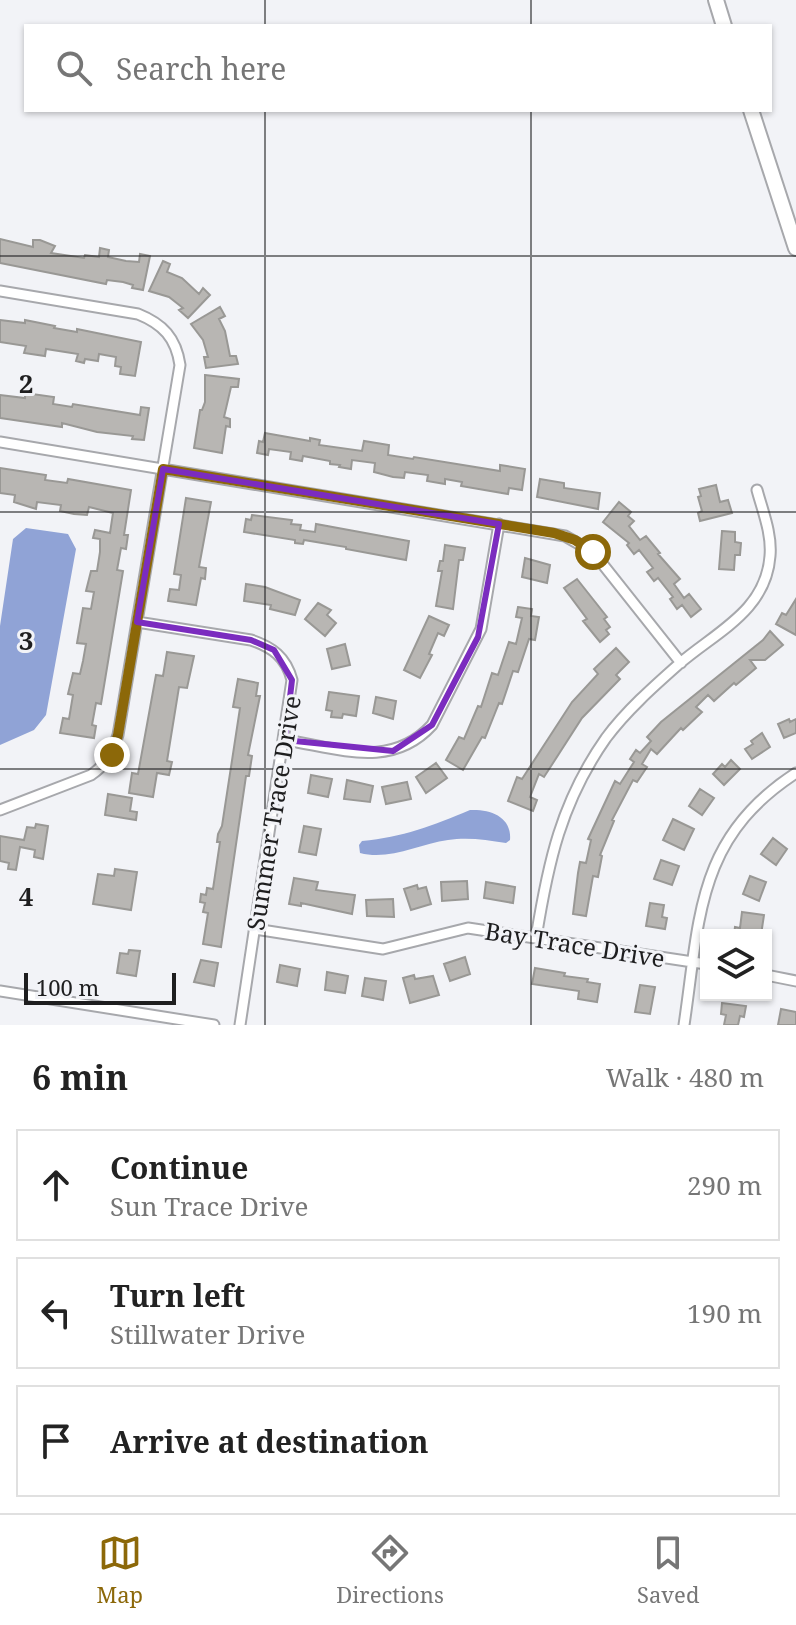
<!DOCTYPE html>
<meta charset="utf-8">
<style>
:root{--surface:#fff;--page:#f2f2f2;--text:#222;--muted:#767676;--line:#e0e0e0;--accent:#8c6809}
body{margin:0;font-family:"Noto Serif",serif;background:var(--page);color:var(--text)}
.controls{position:absolute;right:24px;bottom:24px;display:grid;overflow:hidden;border-radius:0px;box-shadow:0 2px 6px #0004}
.controls button{width:72px;height:72px;display:grid;place-items:center;padding:0;border:0;border-bottom:2px solid var(--line);background:var(--surface);color:var(--text);font:40px sans-serif}
.scale{position:absolute;left:24px;bottom:20px;width:152px;box-sizing:border-box;padding-left:8px;border:4px solid #1e1e1f;border-top:0;font-size:22px;line-height:28px;white-space:nowrap;color:#1e1e1f;-webkit-text-stroke:6px #f2f3f7;paint-order:stroke}
.stop{position:absolute;width:24px;height:24px;margin:-18px;border:6px solid #8c6809;border-radius:50%;background:#fff}
.stop.end{background:#8c6809;border-color:#fff;box-shadow:0 2px 8px #0008}
.list{margin:0;padding:0;list-style:none}
h2{display:flex;justify-content:space-between;align-items:center;height:104px;margin:0;padding:0 32px;font-size:34px}
h2 small{font-size:26px;font-weight:400;color:var(--muted)}
.list li{display:grid;grid-template-columns:52px 1fr auto;gap:24px;align-items:center;box-sizing:border-box;height:112px;margin:0 16px 16px;padding:0 16px;border:2px solid var(--line);border-radius:0px}
.list b{display:block;font-size:30px;white-space:nowrap}
.list p{margin:0;font-size:26px;white-space:nowrap;color:var(--muted)}
.list em{font-size:26px;font-style:normal;color:var(--muted)}
.icon{flex:none;width:44px;height:44px;fill:none;stroke:currentColor;stroke-width:2;stroke-linecap:round;stroke-linejoin:round}
.map{position:relative;flex:none;width:796px;height:1025px;overflow:hidden}
.search{position:absolute;background:var(--surface);box-shadow:0 2px 6px #0004;left:24px;right:24px;top:24px;height:88px;display:flex;align-items:center;gap:20px;box-sizing:border-box;padding:0 28px;border-radius:0px;color:var(--muted);font-size:30px}
.sheet{height:488px;background:var(--surface)}
nav{display:flex;justify-content:space-around;align-items:center;box-sizing:border-box;height:112px;border-top:2px solid var(--line);background:var(--surface);font-size:22px;color:var(--muted)}
nav a{display:grid;justify-items:center;gap:4px}
nav .on{color:var(--accent)}
.map>svg:first-child{display:block}
.water{fill:#90a3d6}
.building{fill:#b8b6b3;stroke:#999895;stroke-width:2}
.lines{fill:none;stroke-linecap:round;stroke-linejoin:round}
.street-casing{stroke:#a7a8ac;stroke-width:13}
.primary-casing{stroke:#a7a8ac;stroke-width:18}
.street{stroke:#fff;stroke-width:9}
.primary{stroke:#fff;stroke-width:14}
.route{stroke:#8c6809;stroke-width:10}
.marked{fill:none;stroke:#7b2cbf;stroke-width:6;stroke-linejoin:round}
.grid{fill:none;stroke:#1e1e1f;stroke-width:2;stroke-opacity:0.55}
.labels{text-anchor:middle;dominant-baseline:central;stroke-width:6;stroke-linejoin:round;paint-order:stroke}
.street-label{font-size:24px;fill:#1e1e1f;stroke:#f2f3f7}
.grid-label{font-size:26px;text-anchor:middle;font-weight:bold;fill:#1e1e1f;stroke:#f2f3f7;stroke-width:6;stroke-linejoin:round;paint-order:stroke}
</style>
<div class="map">
<svg width="796" height="1025" viewBox="0 0 796 1025">
<rect width="100%" height="100%" fill="#f2f3f7"/>
<path class="water" d="M26,528L68,534L76,549L46,715L34,730L0,745V626L13,539Z
M470,810C491,809 512,817 510,840L506,843C486,840 468,837 448,840C419,844 389,861 360,853L359,845L362,841C403,837 432,826 470,810Z"/>
<path class="building" d="M0,239L33,247V240H40L55,246L51,253L84,258L85,255L99,257L100,248L109,250L108,257L126,261L139,262L140,254L150,256L143,290L132,288L133,285L123,282L107,280L106,284L0,263Z
M163,261L170,264L167,272L182,278L199,294L203,288L210,295L188,318L179,310L183,308L169,297L149,291Z
M220,307L225,316L219,319L225,331L230,356H236L238,364L206,368L204,357H208L203,340L191,324Z
M0,320L25,323V320L55,326L54,328L77,332V329L141,342L135,376L120,374L121,367L115,366L116,357L99,354L98,361L85,359L84,363L76,361L78,354L46,349L45,356L24,353L26,346L0,342Z
M205,375L239,379L238,387H231L224,417L230,419V427L226,426L222,453L194,448L200,410H202L205,402Z
M25,393L54,397L53,404L72,407L73,404L140,415L141,407L149,408L144,440L132,439L133,436L97,432L62,423V427L0,418V395L25,398Z
M265,433L310,441V438L320,440L319,445L362,451L364,441L389,445L388,455L413,459L414,457L500,471V465L525,469L522,490L509,488L508,494L461,486L462,482L445,479V484L427,481L428,475L405,472L404,478L393,477L374,472L375,463L352,460L351,469L339,467L340,465L330,464V461L303,456L302,461L290,459L291,452L269,449L268,455L257,453L259,441L263,442Z
M0,468L46,475L45,480L67,483L68,479L131,490L124,535H128L126,549L121,548L117,570L123,571L103,692L101,704L96,703L92,725L96,726L94,738L60,733L63,718L69,719L73,695L68,694L73,673L80,674L83,661L86,644L77,643L83,608L91,609L94,592L86,591L91,571H97L100,552V539L93,538L95,530L110,533L113,513L89,507L87,515L74,514L60,511L61,505L37,502L36,509L14,502L15,495L0,493Z
M540,479L564,483V488L600,493L598,509L537,497Z
M716,485L720,502L728,500L732,513L700,521L698,513L702,511L698,497L701,496L699,489Z
M186,498L211,502L199,567L206,568L205,579L201,578L196,605L168,601L170,589L179,590L181,575L174,574Z
M619,502L631,512L628,516L634,521L629,526L640,540L646,536L660,553L658,554L680,579L674,584L684,598L689,594L701,609L691,617L682,605L677,609L670,599L673,597L658,578L654,581L647,572L653,568L639,550L634,554L627,545L629,543L603,522Z
M252,515L292,520L291,524L301,525L300,530L315,532L316,524L409,541L406,560L346,549V547L304,540L303,544L295,543V540L244,532L246,519L251,520Z
M722,531L735,532V542L741,543L740,555H735L734,570L719,569Z
M445,545L465,548L463,560H459L453,609L436,606L442,571H438L440,561H443Z
M525,558L550,565L547,583L522,577Z
M577,579L607,617L604,619L610,627L606,630L609,634L600,642L583,621L587,619L564,588Z
M246,584L265,587L300,600L295,615L270,609L271,605L244,601Z
M796,599V635L776,624L782,613L786,615Z
M318,603L331,610L327,615L336,623L325,636L305,619Z
M518,607L532,609L531,616L539,617L535,640L529,639L518,672L513,671L502,704L499,703L485,738L482,737L463,770L446,760L459,737L464,739L478,706L481,707L492,673L498,675L509,642L516,644L522,618L516,617Z
M429,616L449,625L444,636L438,633L429,654L432,655L420,678L404,670Z
M770,631L783,645L765,660H750L756,668L736,685L734,683L714,701L708,695L696,707L702,712L683,730L681,728L657,754L651,749L642,764L647,767L637,782L633,780L612,820L614,821L600,855L602,856L598,877L593,876L586,916L573,914L578,873L580,862L586,863L591,840L588,839L615,781L620,784L634,762L630,759L636,750L640,753L651,741L647,737L661,722L763,640Z
M345,644L350,665L332,669L327,649Z
M616,648L629,662L616,675L620,679L582,718L544,777L539,774L530,797L537,800L533,811L508,801L517,777L522,779L572,702L598,674L594,669Z
M167,652L194,656L187,688L179,687L167,761L172,762L169,775L157,773L153,797L129,793L132,773L138,774L156,675L163,676Z
M238,679L258,683L256,696H260L248,755L252,756L249,776H246L221,947L203,944L208,913L203,912L205,903L200,902L201,894L206,895L207,888L213,889L220,842H217L218,834L222,826L240,708L233,707Z
M329,692L359,696L356,716L343,714L342,718L331,717L332,711L326,710Z
M376,697L396,701L393,719L373,713Z
M789,719L790,722L796,719V733L784,738L778,724Z
M762,733L770,747L752,759L745,749L753,744L751,741Z
M731,760L740,769L724,785L713,774L722,764L725,767Z
M436,763L447,778L426,793L416,777Z
M311,775L332,779L328,797L308,793Z
M347,780L373,786L370,802L344,799Z
M407,782L411,799L386,804L382,787Z
M700,789L714,798L702,815L689,806Z
M108,794L132,798L130,811L137,812L136,820L105,815Z
M673,819L694,829L684,850L663,840Z
M36,824L48,826L43,859L34,857L35,850L20,847L16,870L8,869L9,863L0,861V836L24,840L27,827L35,828Z
M304,826L321,829L316,855L299,852Z
M773,838L787,849L776,865L761,854Z
M661,860L679,866L672,885L654,879Z
M115,869L137,872L131,910L93,904L98,874L114,876Z
M750,876L766,882L759,901L743,894Z
M294,878L318,882L316,890L355,895L352,914L301,903V906L289,904Z
M467,881L468,899L442,901L441,882Z
M486,882L515,887L513,903L484,898Z
M417,885L418,889L426,887L431,904L411,910L404,889Z
M393,899L394,917L367,916L366,900Z
M650,903L664,905L662,917L667,918L665,929L646,926Z
M742,912L764,915L761,935H734L735,927L740,928Z
M129,950L140,951L136,976L117,973L120,953L128,954Z
M465,957L470,974L450,981L444,964Z
M201,960L218,963L214,986L194,982Z
M280,965L300,969L297,986L277,982Z
M535,968L565,973L564,976L588,979L587,982L600,984L597,1002L578,999L579,991L532,984Z
M327,972L348,976L345,993L325,990Z
M414,975L415,979L433,976L439,995L410,1003L403,978Z
M365,978L386,981L383,1000L362,996Z
M640,985L655,987L650,1014L635,1012Z
M722,1003L746,1006L744,1017L740,1016L738,1025H724L726,1015L721,1014Z
M781,1009L796,1012V1025H778Z"/>
<g class="lines">
<defs>
<path id="street" d="M0,291L138,314C163,324 176,338 180,365L118,735C112,753 107,764 91,775L0,810
M0,442L565,536L593,552L681,663
M137,622L251,640C272,647 286,657 292,680L240,1025
M285,740C338,748 391,770 432,725L481,629L499,524
M255,929L383,949L468,928L706,964
M536,938C548,863 561,802 606,738C626,711 653,687 679,664C716,632 766,611 770,556C772,534 763,512 757,490
M766,975L796,981
M0,991L214,1025
M684,1025C700,918 696,838 796,773"/>
<path id="primary" d="M716,0L724,26
M751,110L796,248"/>
</defs>
<use href="#street" class="street-casing"/>
<use href="#primary" class="primary-casing"/>
<use href="#street" class="street"/>
<use href="#primary" class="primary"/>
</g>
<g class="lines">
<path class="route" d="M112,755L118,735L163,469L554,533L575,540L593,552"/>
</g>
<path class="marked" d="M163,469L499,524L478,637L432,725L393,751L285,740L292,680L274,650L251,640L137,622Z"/>
<path class="grid" d="M265,0V26M531,0V26M265,110V1025M531,110V1025M0,256H796M0,512H796M0,769H796"/>
<g class="labels">
<g class="street-label">
<text transform="translate(273 813) rotate(-81)">Summer Trace Drive</text>
<text transform="translate(575 944) rotate(9)">Bay Trace Drive</text>
</g>
</g>
<g class="grid-label">
<text x="26" y="393">2</text>
<text x="26" y="650">3</text>
<text x="26" y="906">4</text>
</g>
</svg>
<div class="controls">
<button><svg class="icon" aria-label="layers" viewBox="0 0 24 24"><path d="M12 4l9 5-9 5-9-5zM3 14l9 5 9-5"/></svg></button>
</div>
<div class="scale">100 m</div>
<div class="stop" style="left:593px;top:552px"></div>
<div class="stop end" style="left:112px;top:755px"></div>
<div class="search"><svg class="icon" aria-label="search" viewBox="0 0 24 24"><circle cx="10" cy="10" r="6"/><path d="M15 15l6 6"/></svg>Search here</div>
</div>
<section class="sheet">
<h2>6 min<small>Walk · 480 m</small></h2>
<ul class="list">
<li><svg class="icon" aria-label="ahead" viewBox="0 0 24 24"><path d="M12 20V5M6 11l6-6 6 6"/></svg><div><b>Continue</b><p>Sun Trace Drive</p></div><em>290 m</em></li>
<li><svg class="icon" aria-label="left" viewBox="0 0 24 24"><path d="M17 20v-9H6M10 6l-5 5 5 5"/></svg><div><b>Turn left</b><p>Stillwater Drive</p></div><em>190 m</em></li>
<li><svg class="icon" aria-label="arrive" viewBox="0 0 24 24"><path d="M6 21V4h12l-3 4 3 4H6"/></svg><div><b>Arrive at destination</b></div></li>
</ul>
</section>
<nav>
<a class="on"><svg class="icon" aria-label="map" viewBox="0 0 24 24"><path d="M3 6l6-2 6 2 6-2v14l-6 2-6-2-6 2zM9 4v14M15 6v14"/></svg>Map</a>
<a><svg class="icon" aria-label="directions" viewBox="0 0 24 24"><path d="M12 3l9 9-9 9-9-9zM9 14v-3h6M13 9l2 2-2 2"/></svg>Directions</a>
<a><svg class="icon" aria-label="saved" viewBox="0 0 24 24"><path d="M7 4h10v16l-5-4-5 4z"/></svg>Saved</a>
</nav>
